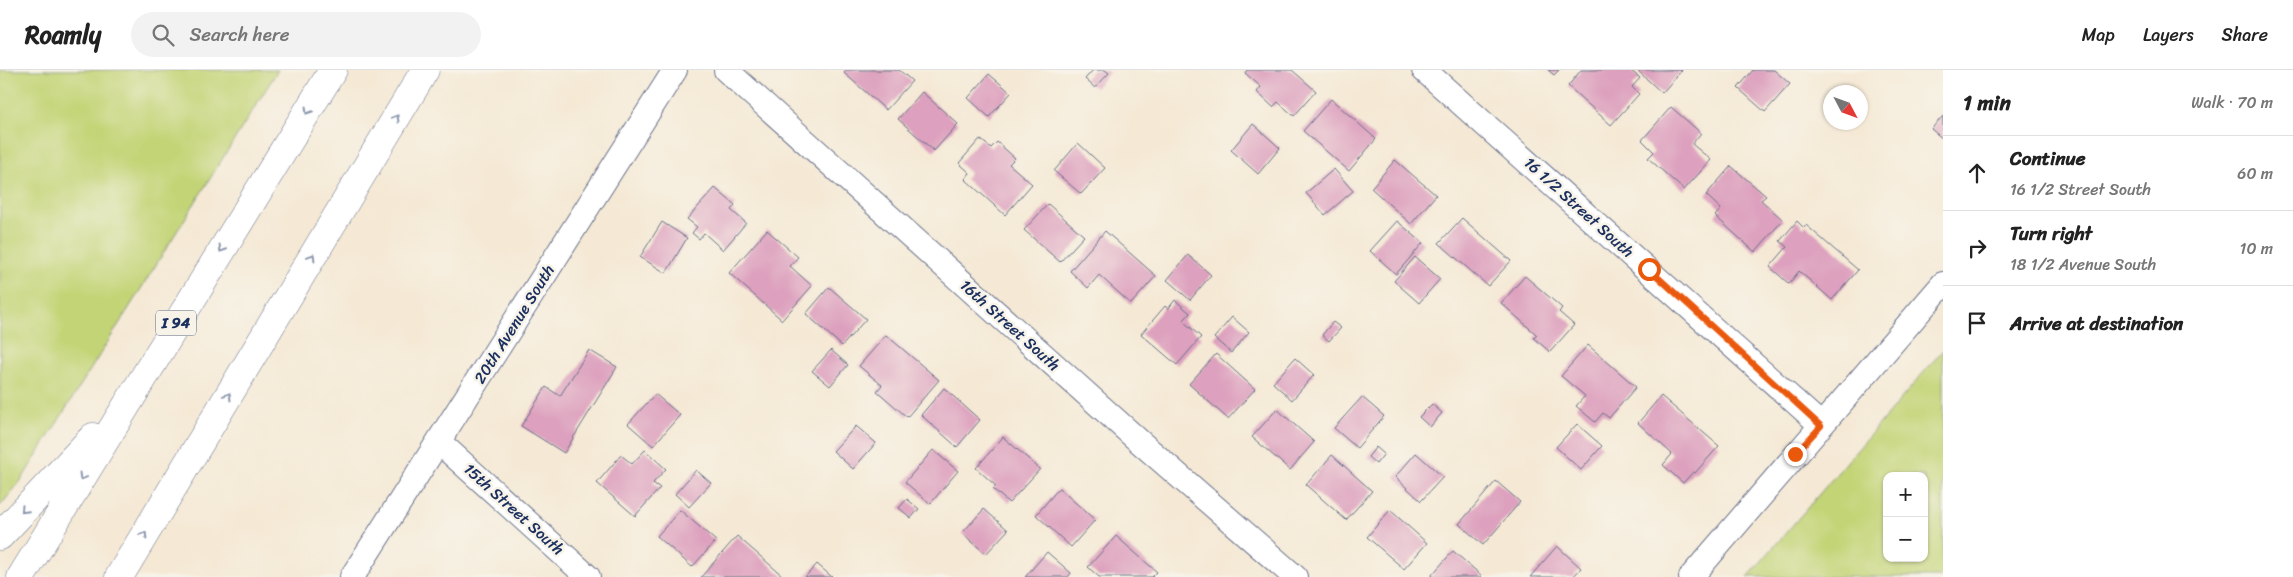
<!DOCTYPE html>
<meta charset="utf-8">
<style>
:root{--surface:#fff;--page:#f2f2f2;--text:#222;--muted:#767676;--line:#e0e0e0}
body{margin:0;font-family:Sriracha,sans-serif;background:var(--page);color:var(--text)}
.controls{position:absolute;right:15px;bottom:15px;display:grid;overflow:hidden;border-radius:10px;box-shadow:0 1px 4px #0004}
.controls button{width:45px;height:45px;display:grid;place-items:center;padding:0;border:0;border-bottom:1px solid var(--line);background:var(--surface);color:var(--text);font:25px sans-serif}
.compass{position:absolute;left:1823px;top:15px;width:45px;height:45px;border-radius:50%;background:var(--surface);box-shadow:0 1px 4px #0004;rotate:131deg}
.stop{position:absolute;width:15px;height:15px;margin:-11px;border:4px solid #ea580c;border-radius:50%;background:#fff}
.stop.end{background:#ea580c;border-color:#fff;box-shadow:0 1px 5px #0008}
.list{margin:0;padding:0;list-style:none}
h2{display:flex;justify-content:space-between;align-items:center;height:65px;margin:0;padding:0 20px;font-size:21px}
h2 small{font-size:16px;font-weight:400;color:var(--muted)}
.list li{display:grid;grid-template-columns:32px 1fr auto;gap:15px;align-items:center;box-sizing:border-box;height:75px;padding:0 20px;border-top:1px solid var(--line)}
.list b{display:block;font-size:19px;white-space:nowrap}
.list p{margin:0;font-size:16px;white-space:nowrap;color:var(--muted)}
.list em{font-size:16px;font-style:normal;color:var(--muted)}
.icon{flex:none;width:28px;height:28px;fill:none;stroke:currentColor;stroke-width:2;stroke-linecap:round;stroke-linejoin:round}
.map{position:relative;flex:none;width:1943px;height:507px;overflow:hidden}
header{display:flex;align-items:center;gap:30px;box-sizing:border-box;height:70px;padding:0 25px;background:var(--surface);border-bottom:1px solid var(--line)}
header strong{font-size:24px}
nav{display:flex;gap:28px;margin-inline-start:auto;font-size:18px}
.search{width:350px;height:45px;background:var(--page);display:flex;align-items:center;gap:12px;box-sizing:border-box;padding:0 18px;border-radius:28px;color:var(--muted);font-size:19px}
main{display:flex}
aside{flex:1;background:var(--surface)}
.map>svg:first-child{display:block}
.green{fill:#c3d476;stroke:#6f826a;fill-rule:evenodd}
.building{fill:#dda0be}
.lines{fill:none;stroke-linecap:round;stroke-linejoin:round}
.street-casing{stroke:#677088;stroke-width:26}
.highway-casing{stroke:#677088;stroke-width:29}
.street{stroke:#fff;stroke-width:24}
.highway{stroke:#fff;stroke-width:28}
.oneway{stroke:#8d97ae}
.route{stroke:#ea580c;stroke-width:6}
.labels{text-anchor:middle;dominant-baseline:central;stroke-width:5;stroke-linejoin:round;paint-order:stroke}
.shield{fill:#f7f3e8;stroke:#5d6a87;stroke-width:1}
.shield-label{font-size:15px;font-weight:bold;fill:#1b2f5e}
.street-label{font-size:16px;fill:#1b2f5e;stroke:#f7f3e8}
</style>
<header>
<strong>Roamly</strong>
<div class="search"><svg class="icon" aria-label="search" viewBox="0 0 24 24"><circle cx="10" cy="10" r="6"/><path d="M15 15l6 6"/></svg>Search here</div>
<nav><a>Map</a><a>Layers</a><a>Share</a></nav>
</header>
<main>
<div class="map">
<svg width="1943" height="507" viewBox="0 0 1943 507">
<rect width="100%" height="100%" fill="#f7f3e8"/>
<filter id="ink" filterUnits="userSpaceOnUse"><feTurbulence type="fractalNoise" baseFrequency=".02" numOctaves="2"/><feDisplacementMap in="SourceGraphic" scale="10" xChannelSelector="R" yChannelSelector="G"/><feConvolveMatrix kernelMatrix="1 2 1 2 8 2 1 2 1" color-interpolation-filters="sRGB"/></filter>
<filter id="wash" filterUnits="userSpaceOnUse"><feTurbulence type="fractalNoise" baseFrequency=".0096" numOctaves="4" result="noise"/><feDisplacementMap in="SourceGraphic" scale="20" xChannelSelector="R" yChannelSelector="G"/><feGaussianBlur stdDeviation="1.12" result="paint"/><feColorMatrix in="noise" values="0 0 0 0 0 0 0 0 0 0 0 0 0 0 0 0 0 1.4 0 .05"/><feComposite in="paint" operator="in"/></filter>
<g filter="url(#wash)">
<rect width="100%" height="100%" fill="#f5e9d5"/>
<path class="green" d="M0,0H278L20,412L0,436Z
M1943,280V507H1748ZM1887,406H1924V488H1887Z"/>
<g id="blocks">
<path class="building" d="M846,0H899L912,11L886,40L844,3Z
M1093,0H1105L1109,3L1095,18L1085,9Z
M1247,0H1292L1316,21L1294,46L1278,32L1273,37L1257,22L1261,17L1245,3Z
M1548,0H1559L1554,5Z
M1581,0H1630L1640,8L1632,17L1639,24L1611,55L1568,16Z
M1637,0H1682L1662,23Z
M1753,0H1774L1790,14L1765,42L1738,18Z
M989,4L1011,23L989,47L968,28Z
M922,22L958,54L934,81L898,49Z
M1331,29L1376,69L1349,101L1303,61Z
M1671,37L1701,63L1692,74L1711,90L1684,120L1648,88L1654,82L1642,70Z
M1943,46V69L1931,59Z
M1253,54L1280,78L1258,104L1231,80Z
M980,69L991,78L997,72L1015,88L1009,94L1032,114L1005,145L965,109L970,103L959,93Z
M1078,73L1105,98L1081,124L1054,101Z
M1395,90L1436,125L1411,154L1371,118Z
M1731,96L1766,126L1761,130L1783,150L1755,182L1715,146L1721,139L1706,125Z
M1334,99L1353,121L1325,145L1306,123Z
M715,118L735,135L731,140L746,153L723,180L704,163L699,169L692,163L697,157L687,149Z
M1048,134L1084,166L1060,192L1024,160Z
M1462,148L1511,191L1488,216L1439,173Z
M1397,151L1423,173L1396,204L1370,181Z
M1797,151L1804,158L1806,155L1858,200L1832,230L1799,201L1789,214L1770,197L1787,177L1780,171Z
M662,152L687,168L666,203L640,187Z
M767,160L798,187L790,196L812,216L782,250L729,203Z
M1105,161L1156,206L1131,234L1099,205L1088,218L1070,201Z
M1188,185L1211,205L1190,230L1167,210Z
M1415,187L1440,209L1419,233L1394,211Z
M1525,206L1562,238L1559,242L1574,255L1550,282L1534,268L1537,265L1501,233Z
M829,217L866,249L842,276L806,244Z
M1175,230L1190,243L1183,251L1201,267L1177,295L1141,264L1165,236L1168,239Z
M1232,247L1249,262L1231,283L1214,268Z
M1333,252L1341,258L1329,271L1322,265Z
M886,265L939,310L907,347L877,321L882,315L859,296Z
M1588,275L1636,317L1609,348L1603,343L1595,352L1576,336L1585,326L1561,306Z
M589,280L617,297L564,383L521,356L546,317L560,326Z
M831,280L848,295L830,316L812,301Z
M1216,284L1255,319L1228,349L1189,314Z
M1295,288L1314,305L1292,330L1273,313Z
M944,318L980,350L957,377L921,345Z
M655,324L680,345L653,376L628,354Z
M1661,326L1719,376L1695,403L1693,402L1683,413L1663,395L1672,384L1638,353Z
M1362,327L1384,346L1357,378L1334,358Z
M1432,334L1442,343L1430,357L1419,347Z
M1277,339L1314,372L1290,400L1252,367Z
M1577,354L1602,376L1581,400L1556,377Z
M856,356L876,373L853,399L833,381Z
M1003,367L1040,399L1009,433L993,419L996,416L976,398Z
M1376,377L1384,384L1376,394L1368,387Z
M645,380L666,399L653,413L660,418L635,446L597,413L621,385L632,394Z
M933,380L958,401L930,434L905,412Z
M1416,383L1443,407L1421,431L1395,407Z
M1332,385L1372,421L1346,450L1306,415Z
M696,400L711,413L689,437L675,424Z
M1496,411L1520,432L1483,475L1459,454Z
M1059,418L1095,450L1071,477L1036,445Z
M907,429L919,439L911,448L899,438Z
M984,439L1008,460L986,484L962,463Z
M680,440L716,471L692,497L657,466Z
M1390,440L1427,473L1404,499L1367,467Z
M737,466L784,507H701Z
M1116,466L1157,502L1152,507H1099L1088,497Z
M1557,476L1581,498L1573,507H1530Z
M1453,481L1482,506L1481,507H1430Z
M1047,482L1071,503L1068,507H1025Z
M817,494L832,507H805Z"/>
</g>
</g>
<g filter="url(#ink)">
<use href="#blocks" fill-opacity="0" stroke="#677088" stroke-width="1"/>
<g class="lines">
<defs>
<path id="street" d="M726,0L1140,372L1295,507
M1424,0L1821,355
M439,372L588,507
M352,507L675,0
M1691,507L1943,214"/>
<path id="highway" d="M0,466L93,367
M21,507L333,0
M119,507L425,0"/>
</defs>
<use href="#street" class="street-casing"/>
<use href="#highway" class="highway-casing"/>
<use href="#street" class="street"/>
<use href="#highway" class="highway"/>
</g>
<defs><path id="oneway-chevron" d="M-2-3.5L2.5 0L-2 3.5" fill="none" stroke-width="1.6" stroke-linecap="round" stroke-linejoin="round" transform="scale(1.25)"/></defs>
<g class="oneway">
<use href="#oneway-chevron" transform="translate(308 41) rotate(122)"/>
<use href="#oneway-chevron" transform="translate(396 48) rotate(-59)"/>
<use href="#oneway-chevron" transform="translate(222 179) rotate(122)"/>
<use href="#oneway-chevron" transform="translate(312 187) rotate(-59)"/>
<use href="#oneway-chevron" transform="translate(228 326) rotate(-59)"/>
<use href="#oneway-chevron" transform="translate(82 407) rotate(121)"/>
<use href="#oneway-chevron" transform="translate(24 440) rotate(133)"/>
<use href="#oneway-chevron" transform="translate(144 465) rotate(-59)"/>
</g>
</g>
<g class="lines" filter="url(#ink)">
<path class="route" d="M1649,199L1821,356L1795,384"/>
</g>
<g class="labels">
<rect class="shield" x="156" y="240.5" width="40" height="25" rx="4"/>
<g class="shield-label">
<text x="176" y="253">I 94</text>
</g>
<g class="street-label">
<text transform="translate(1579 137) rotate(42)">16 1/2 Street South</text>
<text transform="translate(514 254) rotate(-58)">20th Avenue South</text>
<text transform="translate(1010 255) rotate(42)">16th Street South</text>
<text transform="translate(514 439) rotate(42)">15th Street South</text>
</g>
</g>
</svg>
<div class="controls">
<button>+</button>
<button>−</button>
</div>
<svg class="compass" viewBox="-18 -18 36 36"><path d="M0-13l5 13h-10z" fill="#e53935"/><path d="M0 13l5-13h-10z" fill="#767676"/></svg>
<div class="stop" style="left:1649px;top:199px"></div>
<div class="stop end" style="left:1795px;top:384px"></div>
</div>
<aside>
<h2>1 min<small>Walk · 70 m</small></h2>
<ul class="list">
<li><svg class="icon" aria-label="ahead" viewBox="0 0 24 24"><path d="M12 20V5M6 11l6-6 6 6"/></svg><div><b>Continue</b><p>16 1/2 Street South</p></div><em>60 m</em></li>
<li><svg class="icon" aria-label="right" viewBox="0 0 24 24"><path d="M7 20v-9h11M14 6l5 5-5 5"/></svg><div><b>Turn right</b><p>18 1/2 Avenue South</p></div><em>10 m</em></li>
<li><svg class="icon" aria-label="arrive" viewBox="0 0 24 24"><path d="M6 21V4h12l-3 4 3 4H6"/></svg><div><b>Arrive at destination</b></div></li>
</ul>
</aside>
</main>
